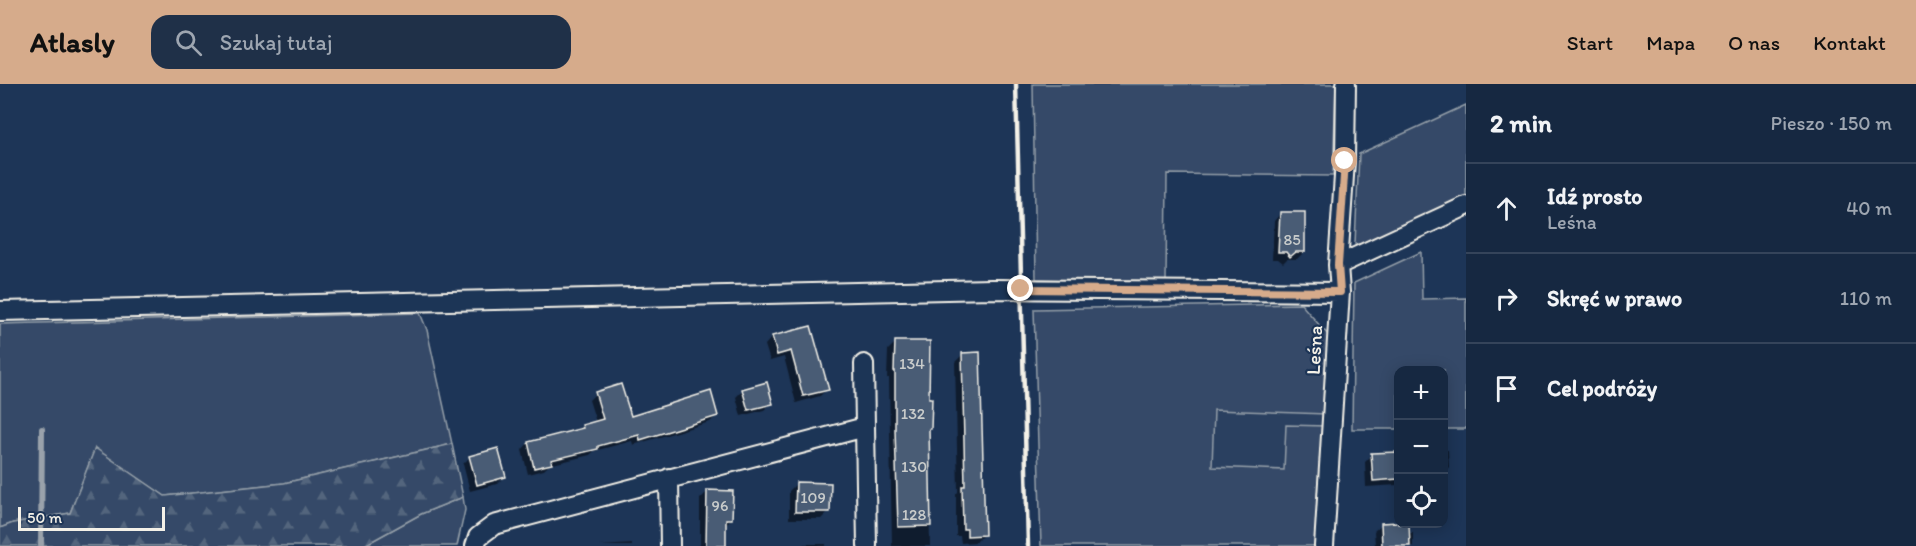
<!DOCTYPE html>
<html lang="pl">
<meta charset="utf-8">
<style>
:root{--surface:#162841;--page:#1f3048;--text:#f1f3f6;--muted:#9ea6b1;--line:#35445a;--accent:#d6ab8b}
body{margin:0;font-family:Itim,sans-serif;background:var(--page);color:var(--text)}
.controls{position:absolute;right:18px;bottom:18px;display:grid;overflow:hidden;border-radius:12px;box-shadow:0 3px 15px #0003}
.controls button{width:54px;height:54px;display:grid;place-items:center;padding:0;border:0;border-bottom:2px solid var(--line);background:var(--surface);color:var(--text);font:30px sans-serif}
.scale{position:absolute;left:18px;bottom:15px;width:147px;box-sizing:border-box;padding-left:6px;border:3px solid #f4f1e8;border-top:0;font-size:16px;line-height:21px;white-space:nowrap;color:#f4f1e8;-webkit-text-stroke:4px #1d3557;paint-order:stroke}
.stop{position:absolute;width:18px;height:18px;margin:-14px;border:4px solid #d6ab8b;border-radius:50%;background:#fff}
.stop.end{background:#d6ab8b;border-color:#fff;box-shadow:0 2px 6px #0008}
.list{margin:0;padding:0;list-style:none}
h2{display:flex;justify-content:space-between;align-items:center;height:78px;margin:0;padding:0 24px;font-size:26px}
h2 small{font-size:20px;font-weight:400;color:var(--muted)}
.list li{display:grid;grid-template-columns:39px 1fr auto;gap:18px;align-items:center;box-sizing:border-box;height:90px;padding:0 24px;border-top:2px solid var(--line)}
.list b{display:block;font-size:22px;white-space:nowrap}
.list p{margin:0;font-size:20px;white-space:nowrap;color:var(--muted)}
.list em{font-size:20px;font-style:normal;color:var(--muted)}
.icon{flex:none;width:33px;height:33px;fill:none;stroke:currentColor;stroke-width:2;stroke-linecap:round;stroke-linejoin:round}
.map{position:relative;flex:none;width:1466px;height:462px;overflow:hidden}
header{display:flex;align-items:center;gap:36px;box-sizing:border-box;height:84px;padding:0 30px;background:var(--accent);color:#111}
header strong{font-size:28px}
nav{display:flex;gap:33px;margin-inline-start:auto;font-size:21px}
.search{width:420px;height:54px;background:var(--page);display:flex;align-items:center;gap:15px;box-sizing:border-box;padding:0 21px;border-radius:18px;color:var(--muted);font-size:22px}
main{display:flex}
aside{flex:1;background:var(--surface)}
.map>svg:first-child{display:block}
.built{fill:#2a4060}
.grass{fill:#354a67;stroke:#949ea8;stroke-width:1.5}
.forest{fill:url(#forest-firs);stroke:#949ea8;stroke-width:1.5}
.shadow{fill:#0007}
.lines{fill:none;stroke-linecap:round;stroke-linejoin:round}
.stream{stroke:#9aa2ab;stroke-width:6}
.building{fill:#485b74;stroke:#f4f1e8;stroke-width:1.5}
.street-casing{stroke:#f4f1e8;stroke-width:22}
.street{stroke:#1d3557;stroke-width:18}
.rail{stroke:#f4f1e8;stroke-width:4.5}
.route{stroke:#d6ab8b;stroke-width:8}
.labels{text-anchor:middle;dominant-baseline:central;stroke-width:4.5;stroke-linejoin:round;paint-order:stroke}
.number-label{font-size:16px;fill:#c9cccb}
.street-label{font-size:20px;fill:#f4f1e8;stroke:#1d3557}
</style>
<header>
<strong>Atlasly</strong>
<div class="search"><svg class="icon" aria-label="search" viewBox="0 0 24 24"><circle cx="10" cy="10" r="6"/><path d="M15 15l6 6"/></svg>Szukaj tutaj</div>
<nav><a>Start</a><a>Mapa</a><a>O nas</a><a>Kontakt</a></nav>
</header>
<main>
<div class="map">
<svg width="1466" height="462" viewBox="0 0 1466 462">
<defs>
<pattern id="forest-firs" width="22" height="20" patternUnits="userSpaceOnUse" patternTransform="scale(1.5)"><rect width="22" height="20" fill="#354a67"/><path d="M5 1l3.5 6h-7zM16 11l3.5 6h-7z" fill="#53657d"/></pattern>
</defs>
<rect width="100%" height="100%" fill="#1d3557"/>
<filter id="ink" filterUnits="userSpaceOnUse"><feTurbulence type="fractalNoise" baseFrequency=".0167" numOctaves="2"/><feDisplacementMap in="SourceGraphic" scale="12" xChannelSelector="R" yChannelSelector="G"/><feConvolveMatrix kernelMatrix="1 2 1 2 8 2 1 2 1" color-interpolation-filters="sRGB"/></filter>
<g filter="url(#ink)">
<path class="built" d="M1214,325L1326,330V342L1284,386L1212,384Z"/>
<path class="grass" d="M1033,0H1336L1333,92L1167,90L1166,199L1036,195Z
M1466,21V115L1369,160H1355L1359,70Z
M1421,168L1422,215L1466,214V345H1444V286H1398V345H1352L1354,199Z
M1301,220L1329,252L1326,330L1214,326L1212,383L1284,386L1286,341L1326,342L1316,462H1041L1034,225Z
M420,229L427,246L452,360L284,399L165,412L95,365L70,429L13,439L0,444V240Z
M463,413L465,426L457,462H363L421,430Z"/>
<path class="forest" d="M452,360L463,413L421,430L363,462H0V444L13,439L70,429L95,364L165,412L284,399Z"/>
<path class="shadow" d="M1281,129L1304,168L1297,175H1287L1283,179L1278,175H1272L1274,137Z
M810,243L827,305L820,312L796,319L784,273L770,277L765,261L772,253Z
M896,258L928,315L930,345L928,346L930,462H892L889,294H887L888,266Z
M962,271L983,451L976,458L961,459L960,452H956V410L958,408L955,278Z
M743,306L771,319L764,326L741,332L736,313Z
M596,309L630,334L716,332L710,338L633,361L632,357L594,367L590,371L549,381L544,386L528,390L522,366L528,359L578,347L583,342L596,338L589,316Z
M1444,366H1448L1449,383L1444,388Z
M1398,369V401L1366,403L1365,378L1372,371Z
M470,373L504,393L497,400L470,407L463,380Z
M796,400L828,428L821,435H789V407Z
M707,408L731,435L724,442L725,462H698L700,461V415Z
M1382,440H1408V449H1413V462H1365L1375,461L1374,447Z
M632,460V462H600Z
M804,460H826V462H802Z"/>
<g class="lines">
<path class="stream" d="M41,462L42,345"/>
</g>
<path class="building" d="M1280,128H1305V168H1296L1290,173L1286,168H1278Z
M811,242L829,306L803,312L791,267L777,271L772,252Z
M895,257H930L929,314H932L931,345H929L931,442L898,443L895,345V287H894Z
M980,268L985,451L967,452V445H963L962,402H965L962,269Z
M767,298L773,320L748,326L742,305Z
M621,300L631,332L711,307L718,332L640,356L639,351L598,362V365L551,376L552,380L534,384L528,358L583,344L582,341L603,335L595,308Z
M498,364L506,393L477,401L469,372Z
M1398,368V395L1373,397L1371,369Z
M796,398L831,399L830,428H795Z
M707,406L733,407L732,435H726V462H706Z
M1398,438V440H1409L1410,462H1382L1381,439Z"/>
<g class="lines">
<defs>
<path id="street" d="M1338,181L1466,122
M0,227L992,205L1340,208
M864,280L867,462
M669,394L670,462
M475,462L478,453L494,441L865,343
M1324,462L1340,208L1338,181L1345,77L1346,0"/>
</defs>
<use href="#street" class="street-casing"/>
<use href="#street" class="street"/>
<path class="rail" d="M1016,0L1028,462"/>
</g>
</g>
<g class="lines" filter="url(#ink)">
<path class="route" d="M1021,205L1340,208L1338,181L1345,77"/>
</g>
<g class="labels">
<g class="number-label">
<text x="1292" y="155">85</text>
<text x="912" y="279">134</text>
<text x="913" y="329">132</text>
<text x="914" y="382">130</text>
<text x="813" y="413">109</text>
<text x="720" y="421">96</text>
<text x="914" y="430">128</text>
</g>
<g class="street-label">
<text transform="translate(1314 266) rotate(-87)">Leśna</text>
</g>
</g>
</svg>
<div class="controls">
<button>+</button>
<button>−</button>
<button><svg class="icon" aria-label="locate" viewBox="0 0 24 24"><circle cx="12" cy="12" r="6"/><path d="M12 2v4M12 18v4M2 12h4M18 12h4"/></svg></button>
</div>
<div class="scale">50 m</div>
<div class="stop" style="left:1345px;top:77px"></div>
<div class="stop end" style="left:1021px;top:205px"></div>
</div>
<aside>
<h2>2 min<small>Pieszo · 150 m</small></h2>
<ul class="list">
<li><svg class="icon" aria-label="ahead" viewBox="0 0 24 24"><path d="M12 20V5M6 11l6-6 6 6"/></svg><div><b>Idź prosto</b><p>Leśna</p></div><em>40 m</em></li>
<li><svg class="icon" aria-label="right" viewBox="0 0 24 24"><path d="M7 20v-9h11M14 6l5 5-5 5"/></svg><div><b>Skręć w prawo</b></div><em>110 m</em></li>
<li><svg class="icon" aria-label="arrive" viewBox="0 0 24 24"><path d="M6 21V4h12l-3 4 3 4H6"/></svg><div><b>Cel podróży</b></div></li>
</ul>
</aside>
</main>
